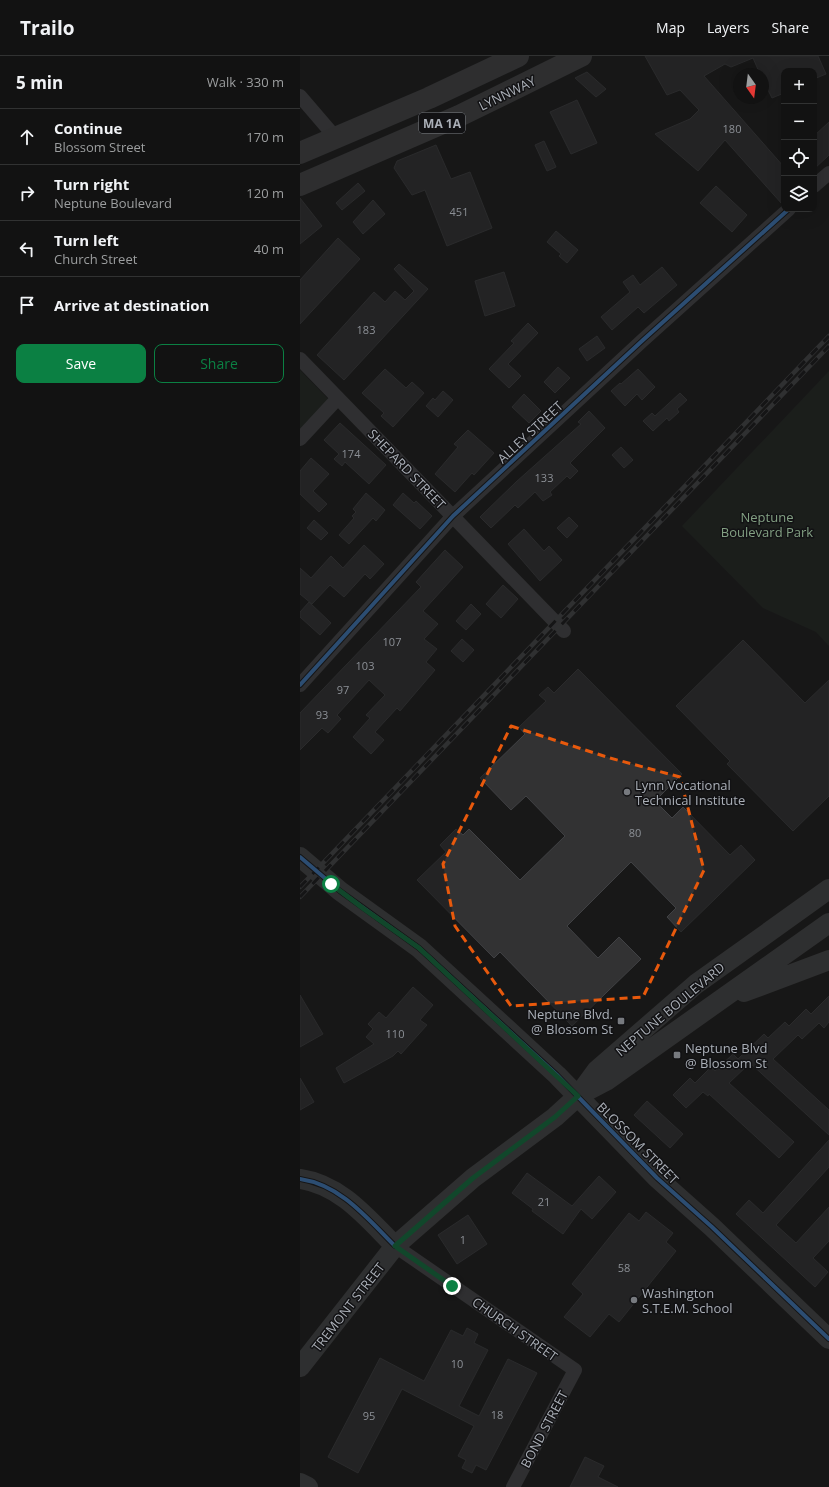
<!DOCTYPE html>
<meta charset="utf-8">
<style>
:root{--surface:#121212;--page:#1b1b1b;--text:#f1f3f6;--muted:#9c9e9f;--line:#313232;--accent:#0b8043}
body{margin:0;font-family:"Open Sans",sans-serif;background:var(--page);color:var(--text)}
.controls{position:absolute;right:12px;top:12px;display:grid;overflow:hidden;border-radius:8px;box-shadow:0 4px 16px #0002}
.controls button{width:36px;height:36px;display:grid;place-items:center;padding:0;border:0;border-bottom:1px solid var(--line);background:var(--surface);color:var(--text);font:20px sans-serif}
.compass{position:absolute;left:433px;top:12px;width:36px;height:36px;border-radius:50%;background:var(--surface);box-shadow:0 4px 16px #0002;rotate:166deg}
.stop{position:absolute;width:12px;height:12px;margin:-9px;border:3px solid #0b8043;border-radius:50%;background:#fff}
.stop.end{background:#0b8043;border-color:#fff;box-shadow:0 1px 4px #0008}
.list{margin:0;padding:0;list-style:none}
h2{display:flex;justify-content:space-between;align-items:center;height:52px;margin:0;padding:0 16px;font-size:17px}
h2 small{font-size:13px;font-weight:400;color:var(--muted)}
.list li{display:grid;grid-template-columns:26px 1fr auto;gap:12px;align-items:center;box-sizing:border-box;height:56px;padding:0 16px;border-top:1px solid var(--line)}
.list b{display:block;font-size:15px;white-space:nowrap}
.list p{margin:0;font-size:13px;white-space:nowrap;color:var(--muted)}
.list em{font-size:13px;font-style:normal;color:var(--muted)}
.actions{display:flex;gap:8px;padding:12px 16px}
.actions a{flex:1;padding:9px 0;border:1px solid var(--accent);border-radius:8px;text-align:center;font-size:14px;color:var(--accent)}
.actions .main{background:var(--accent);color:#fff}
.icon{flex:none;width:22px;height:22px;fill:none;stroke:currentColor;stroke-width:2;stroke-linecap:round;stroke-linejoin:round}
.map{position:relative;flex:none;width:529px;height:1431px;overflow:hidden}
header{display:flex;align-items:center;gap:24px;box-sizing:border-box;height:56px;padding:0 20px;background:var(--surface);border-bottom:1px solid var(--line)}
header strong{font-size:19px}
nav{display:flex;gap:22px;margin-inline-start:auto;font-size:14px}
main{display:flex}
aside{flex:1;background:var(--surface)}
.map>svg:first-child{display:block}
.green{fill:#202621}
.building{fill:#323233;stroke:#404144}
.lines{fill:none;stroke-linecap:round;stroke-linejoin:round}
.street{stroke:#4c4d50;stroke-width:14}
.secondary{stroke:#4b4c4e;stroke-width:20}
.highway{stroke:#494a4d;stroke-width:22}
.rail-casing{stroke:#4d4e50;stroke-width:4.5}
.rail{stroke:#121214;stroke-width:3;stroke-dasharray:9;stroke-linecap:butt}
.cycleway-casing{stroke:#121214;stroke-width:6}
.cycleway{stroke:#468fdf;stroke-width:4}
.route{stroke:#0b8043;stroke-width:5}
.marked{fill:none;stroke:#e8590c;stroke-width:3;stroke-dasharray:8 5;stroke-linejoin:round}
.poi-dot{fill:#777a7f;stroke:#121214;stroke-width:1.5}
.labels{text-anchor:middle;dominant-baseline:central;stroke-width:3;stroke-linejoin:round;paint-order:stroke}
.number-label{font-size:11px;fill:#8c9096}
.shield{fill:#121214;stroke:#7c8086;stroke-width:1}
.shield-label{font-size:12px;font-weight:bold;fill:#aaafb7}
.street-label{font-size:13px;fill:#aaafb7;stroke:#121214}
.park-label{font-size:13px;fill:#83a083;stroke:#121214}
.poi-label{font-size:13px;fill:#aaafb7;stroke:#121214;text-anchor:start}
</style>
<header>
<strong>Trailo</strong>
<nav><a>Map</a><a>Layers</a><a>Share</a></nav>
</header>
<main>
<aside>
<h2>5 min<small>Walk · 330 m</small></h2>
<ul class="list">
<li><svg class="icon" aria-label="ahead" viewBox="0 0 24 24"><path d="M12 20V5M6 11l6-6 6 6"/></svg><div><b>Continue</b><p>Blossom Street</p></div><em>170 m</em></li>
<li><svg class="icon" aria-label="right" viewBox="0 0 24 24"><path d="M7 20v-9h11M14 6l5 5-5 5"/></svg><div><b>Turn right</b><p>Neptune Boulevard</p></div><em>120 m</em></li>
<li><svg class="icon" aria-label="left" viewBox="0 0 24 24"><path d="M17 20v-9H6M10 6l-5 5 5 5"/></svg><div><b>Turn left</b><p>Church Street</p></div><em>40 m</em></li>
<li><svg class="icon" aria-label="arrive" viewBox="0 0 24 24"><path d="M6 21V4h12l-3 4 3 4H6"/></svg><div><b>Arrive at destination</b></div></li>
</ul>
<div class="actions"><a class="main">Save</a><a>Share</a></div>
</aside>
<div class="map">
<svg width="529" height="1431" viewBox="0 0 529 1431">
<rect width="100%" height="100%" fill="#181818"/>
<path class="green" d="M0,314L33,348L0,378Z
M529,315V590L516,576L463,552L382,470Z"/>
<path class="building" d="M345,0H518L526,18L514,23V15H484V37L472,42L463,24V18H460L453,2L431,11L425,8L404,20L484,111V146L482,148L425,84L398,115L355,78L390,63L399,54L380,34L367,39Z
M287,16L306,33L296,41L275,22Z
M277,44L297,87L271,98L250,56Z
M529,66V99L514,113V80Z
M244,85L256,111L247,115L235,89Z
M136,89L151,123L170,116L192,172L147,190L125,134L112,139L94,112L97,105Z
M58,127L65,135L42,154L36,147Z
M416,130L447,159L432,176L400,147Z
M0,142L22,170L0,188Z
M73,144L85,158L63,178L53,166Z
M256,175L278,194L267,207L259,200L261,198L247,186Z
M38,182L60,203L0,268V224Z
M99,208L128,233L44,324L17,299L74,236L85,246L95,235L105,244L114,235L94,213Z
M362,211L377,229L344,257L338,251L312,274L301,261L330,236L323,226L333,219L340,229Z
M204,216L215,250L185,260L175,225Z
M228,267L238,277L208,308L221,320L209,332L189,313L214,287L211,285Z
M297,280L305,292L287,305L279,293Z
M258,311L270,322L255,337L244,326Z
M85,313L106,332L112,326L124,337L93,371L81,360L84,357L62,337Z
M338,313L355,331L342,344L337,338L325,350L311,335L320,327L321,328Z
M143,335L153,344L138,361L126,350L133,342L135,344Z
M380,337L387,344L377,353L379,356L369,365L367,362L353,375L343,365L352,357L355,360Z
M224,338L241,355L229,367L212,351Z
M289,355L305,372L270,407L278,415L270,423L267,420L250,436L252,439L243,445L235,436L218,452L215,449L191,472L180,461L216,426L281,368L278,366Z
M40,367L86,409L69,428L45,406L42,410L34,403L39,398L24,384Z
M168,374L194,397L174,419L172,417L155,436L135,418L158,391L154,388Z
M321,391L333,404L324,412L312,399Z
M11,402L29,418L13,435L27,448L19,456L0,438V415Z
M66,437L85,454L76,465L73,462L49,488L39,479L54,462L52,460L56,456L53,453Z
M103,437L114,447L116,445L132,460L120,473L93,449Z
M269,461L278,470L267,482L257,472Z
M14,464L28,477L21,484L7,472Z
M224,473L244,495L249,490L262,504L240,525L208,488Z
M64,489L84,508L70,523L65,518L44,541L30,529L12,548L0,538V512L11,522L31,500L43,512Z
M145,494L163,511L123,555L138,568L124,583L137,593L126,606L135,614L100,655L97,652L75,676L84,684L71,698L53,681L70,662L66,659L85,639L69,624L37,659L41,663L28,677L22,672L0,694V657L121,531L116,526Z
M203,529L218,543L201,562L186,548Z
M9,546L31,567L20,579L0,561V556Z
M171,548L181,558L166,574L156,565Z
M162,583L174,594L163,606L151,595Z
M443,584L505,647L529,624V740L493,775L427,708L430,705L376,650Z
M278,613L382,718L355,745L372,762L383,751L430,799L441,789L455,804L381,876L367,861L376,852L331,806L267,870L298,902L319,881L341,903L272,970L200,896L194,902L117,824L146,796L140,789L156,773L163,779L169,773L220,824L265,780L226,740L211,754L180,722L225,678L219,671L246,645L239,639L248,631L254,637Z
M113,931L133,949L120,964L127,969L101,998L98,995L93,1000L44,1027L36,1012L74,988L66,981L73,973L68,968L79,956L86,962Z
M0,939L23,978L0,991Z
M529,940V966L524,972L519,967L502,983L498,979L473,1003L529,1054V1079L450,1007L429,1027L494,1086L479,1102L409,1038L408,1040L403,1036L386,1052L373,1039L390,1022L395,1027L411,1011L415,1015L433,998L438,1003L464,978L468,982L485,966L489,970L506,953L511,958Z
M0,1022L14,1046L0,1054Z
M347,1045L383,1078L370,1092L334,1059Z
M529,1084V1111L476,1169L496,1187L529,1151V1185L513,1202L528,1216L515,1231L436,1158L449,1144L463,1157Z
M227,1117L272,1150L299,1120L316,1136L292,1163L281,1153L263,1178L232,1155L233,1153L212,1137Z
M346,1156L373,1177L366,1186L376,1195L319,1266L309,1258L290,1281L264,1261L283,1238L272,1228L329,1157L339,1165Z
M168,1159L187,1188L157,1208L138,1179Z
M167,1272L178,1278L174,1287L188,1294L159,1350L179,1360L208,1303L237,1317L186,1414L176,1409L172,1417L162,1412L166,1404L158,1400L174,1370L102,1333L58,1417L28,1401L80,1302L124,1325L151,1274L163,1280Z
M285,1401L304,1410L298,1421L318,1431H270Z"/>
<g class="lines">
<path class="street" d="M0,40L36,82
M514,130L529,117
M0,303L264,575
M0,383L38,342
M0,629L153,460L343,284L489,153
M95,1190L275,1314L213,1431"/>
<path class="secondary" d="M0,801L40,835L119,892L257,1019L357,1122L412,1171L529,1283
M444,936L529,904
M285,1036L306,1025L529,867
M0,1123C41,1129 67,1162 95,1190
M0,1311L95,1190L173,1122L255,1061L278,1040L297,1014L396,928L529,833
M0,1427L8,1431"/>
<path class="highway" d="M0,97L129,42L218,0
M0,129L159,60L281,0"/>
<defs>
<path id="rail" d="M0,831L529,280
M0,841L529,290"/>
</defs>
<use href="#rail" class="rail-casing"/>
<use href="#rail" class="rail"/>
<defs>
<path id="cycleway" d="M0,629L153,460L343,284L489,153
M0,801L40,835L119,892L257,1019L357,1122L412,1171L529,1283
M0,1123C41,1129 67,1162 95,1190"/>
</defs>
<use href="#cycleway" class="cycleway-casing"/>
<use href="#cycleway" class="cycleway"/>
</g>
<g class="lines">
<path class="route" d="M31,828L64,853L119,892L278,1040L255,1061L173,1122L95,1190L152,1230"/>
</g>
<path d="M0 0H529V1431H0ZM211,670L310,702L380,721L404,814L343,941L211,950L155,870L143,808Z" fill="#181818" fill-opacity=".55" fill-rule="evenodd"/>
<path class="marked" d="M211,670L310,702L380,721L404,814L343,941L211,950L155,870L143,808Z"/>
<g class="poi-dot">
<circle cx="327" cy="736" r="4"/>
<rect x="317" y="961" width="8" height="8" rx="2"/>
<rect x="373" y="995" width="8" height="8" rx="2"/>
<circle cx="334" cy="1244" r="4"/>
</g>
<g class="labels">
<g class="number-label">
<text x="432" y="72">180</text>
<text x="159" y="155">451</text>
<text x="66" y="273">183</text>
<text x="51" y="397">174</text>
<text x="244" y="421">133</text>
<text x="92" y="585">107</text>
<text x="65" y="609">103</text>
<text x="43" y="633">97</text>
<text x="22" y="658">93</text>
<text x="335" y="776">80</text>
<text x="95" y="977">110</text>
<text x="244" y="1145">21</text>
<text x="163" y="1183">1</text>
<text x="324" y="1211">58</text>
<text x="157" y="1307">10</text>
<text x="197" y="1358">18</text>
<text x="69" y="1359">95</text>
</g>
<rect class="shield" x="119" y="57" width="46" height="20" rx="3"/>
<g class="shield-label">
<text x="142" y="67">MA 1A</text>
</g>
<g class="street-label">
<text transform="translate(207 37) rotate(-26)">LYNNWAY</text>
<text transform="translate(230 376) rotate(-43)">ALLEY STREET</text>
<text transform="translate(107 413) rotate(46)">SHEPARD STREET</text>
<text transform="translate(370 953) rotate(-40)">NEPTUNE BOULEVARD</text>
<text transform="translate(338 1087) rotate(45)">BLOSSOM STREET</text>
<text transform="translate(48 1251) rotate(-52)">TREMONT STREET</text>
<text transform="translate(215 1273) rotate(35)">CHURCH STREET</text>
<text transform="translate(244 1373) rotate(-62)">BOND STREET</text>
</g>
<g class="park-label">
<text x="467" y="461">Neptune<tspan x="467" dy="15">Boulevard Park</tspan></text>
</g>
<g class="poi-label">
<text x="335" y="729">Lynn Vocational<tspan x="335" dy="15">Technical Institute</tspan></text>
<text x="313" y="958" text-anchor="end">Neptune Blvd.<tspan x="313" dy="15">@ Blossom St</tspan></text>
<text x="385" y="992">Neptune Blvd<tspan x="385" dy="15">@ Blossom St</tspan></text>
<text x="342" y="1237">Washington<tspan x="342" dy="15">S.T.E.M. School</tspan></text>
</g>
</g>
</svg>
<div class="controls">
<button>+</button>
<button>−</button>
<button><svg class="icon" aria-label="locate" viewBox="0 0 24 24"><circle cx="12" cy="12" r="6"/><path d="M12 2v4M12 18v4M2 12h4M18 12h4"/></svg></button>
<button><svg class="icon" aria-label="layers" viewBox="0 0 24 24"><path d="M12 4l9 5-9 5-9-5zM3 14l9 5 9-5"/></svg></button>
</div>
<svg class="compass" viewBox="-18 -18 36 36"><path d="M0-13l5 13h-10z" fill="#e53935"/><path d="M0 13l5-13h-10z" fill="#9c9e9f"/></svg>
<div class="stop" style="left:31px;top:828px"></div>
<div class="stop end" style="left:152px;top:1230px"></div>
</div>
</main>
